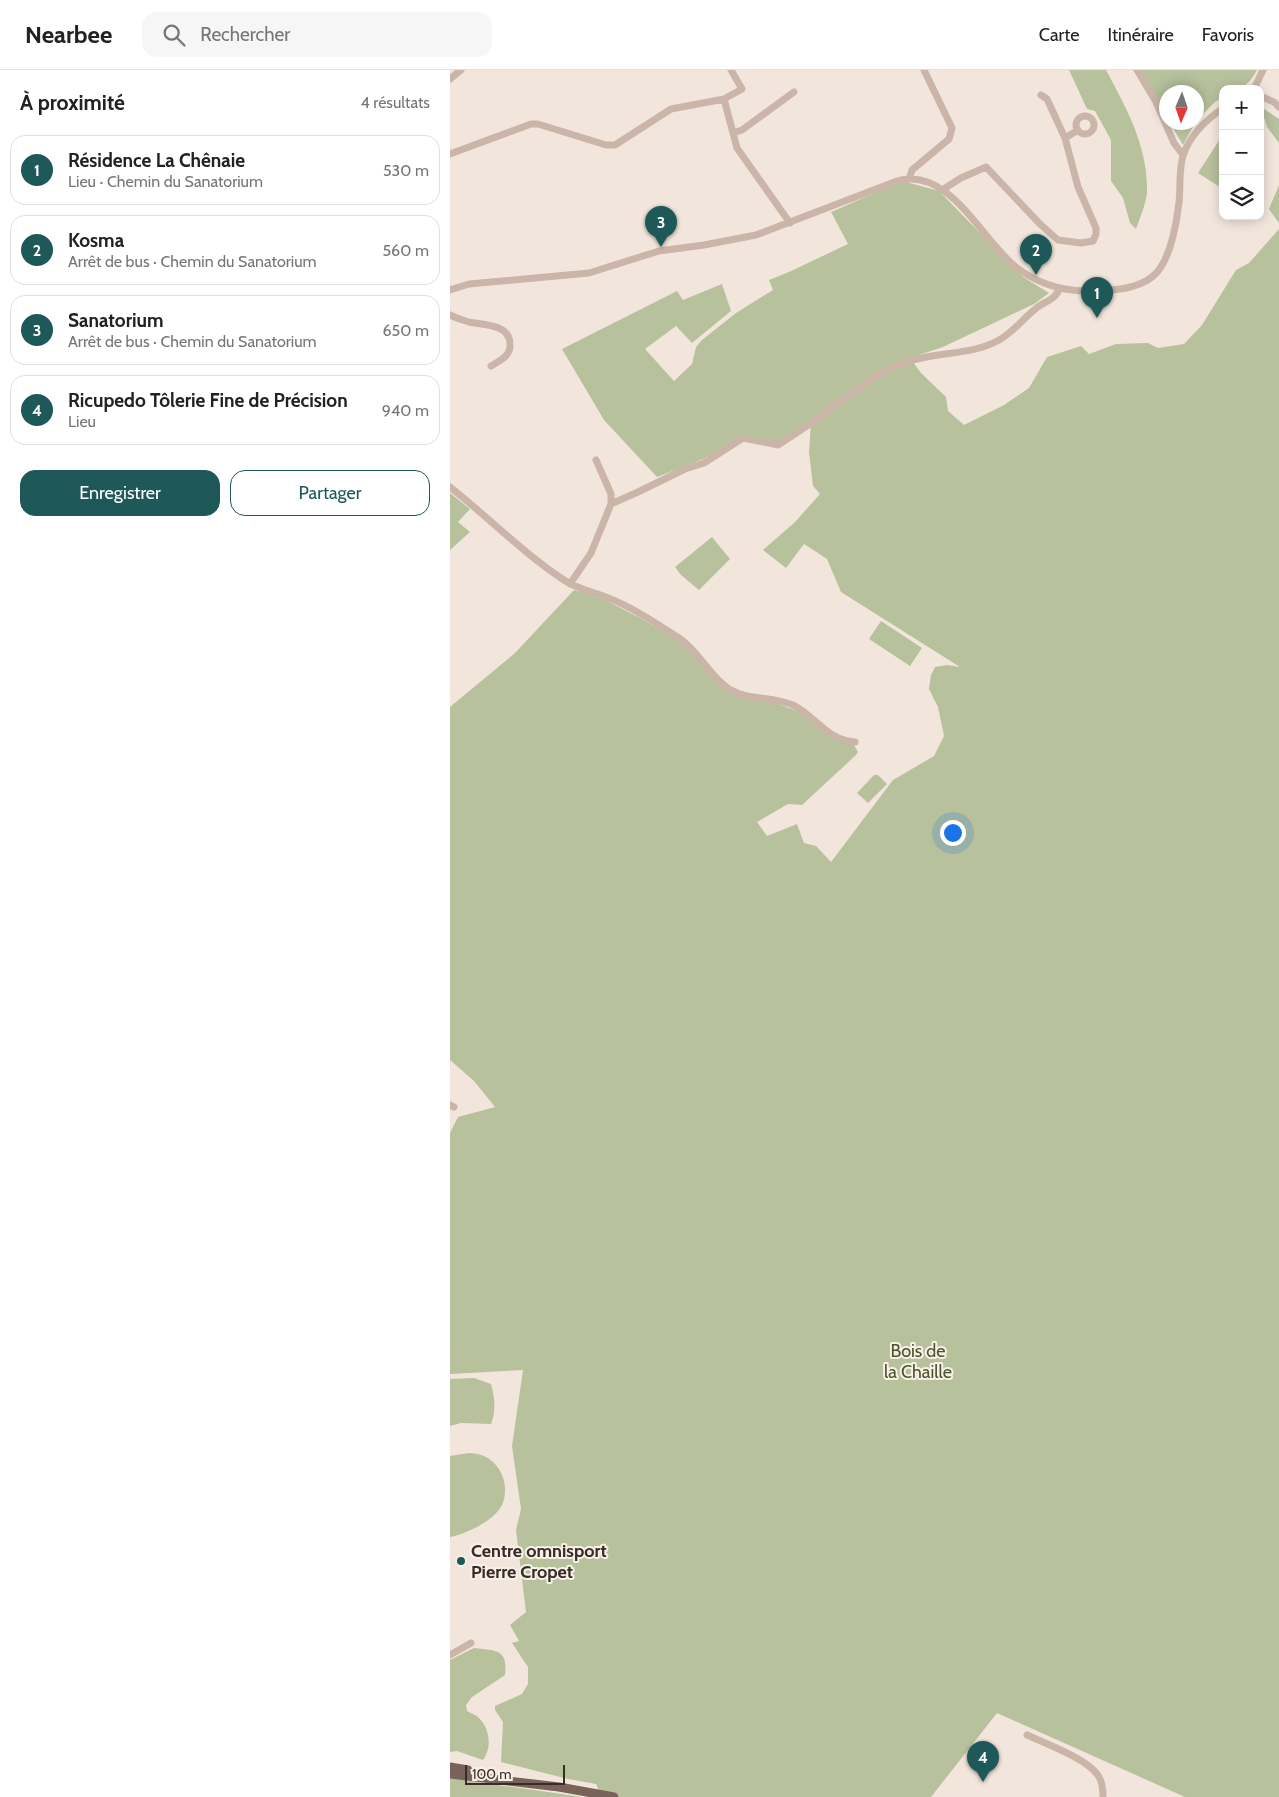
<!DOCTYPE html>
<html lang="fr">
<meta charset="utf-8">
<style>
:root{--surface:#fff;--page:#f6f6f6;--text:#222;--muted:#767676;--line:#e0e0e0;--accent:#1e5858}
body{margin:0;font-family:Cabin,sans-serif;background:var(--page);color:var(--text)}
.controls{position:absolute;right:15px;top:15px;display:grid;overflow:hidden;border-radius:10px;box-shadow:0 2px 12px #0003}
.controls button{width:45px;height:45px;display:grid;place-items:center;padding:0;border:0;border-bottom:1px solid var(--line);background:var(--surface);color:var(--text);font:25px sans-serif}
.compass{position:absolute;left:709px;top:15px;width:45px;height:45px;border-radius:50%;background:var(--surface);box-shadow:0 2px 12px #0003;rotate:182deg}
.scale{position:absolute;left:15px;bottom:12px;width:100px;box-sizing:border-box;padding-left:5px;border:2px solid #372c28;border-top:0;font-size:14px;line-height:18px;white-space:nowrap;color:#372c28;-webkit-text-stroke:4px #f9f0e8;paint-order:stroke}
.you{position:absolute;left:502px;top:762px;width:18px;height:18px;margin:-12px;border:4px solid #fff;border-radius:50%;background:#1a73e8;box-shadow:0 0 0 8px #1a73e833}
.badge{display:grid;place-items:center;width:32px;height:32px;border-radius:50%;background:var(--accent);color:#fff;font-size:16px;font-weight:700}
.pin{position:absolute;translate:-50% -41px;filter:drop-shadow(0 1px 2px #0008)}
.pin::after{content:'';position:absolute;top:26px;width:18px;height:15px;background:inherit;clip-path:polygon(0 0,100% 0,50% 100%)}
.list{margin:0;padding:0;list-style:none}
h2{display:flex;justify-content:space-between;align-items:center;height:65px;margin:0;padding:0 20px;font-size:21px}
h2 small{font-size:16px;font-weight:400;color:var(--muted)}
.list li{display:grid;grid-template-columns:32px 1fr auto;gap:15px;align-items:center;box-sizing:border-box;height:70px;margin:0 10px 10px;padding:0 10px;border:1px solid var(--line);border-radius:15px}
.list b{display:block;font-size:19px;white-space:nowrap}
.list p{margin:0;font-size:16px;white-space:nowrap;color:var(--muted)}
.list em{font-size:16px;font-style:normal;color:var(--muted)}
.actions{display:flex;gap:10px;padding:15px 20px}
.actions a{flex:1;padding:11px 0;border:1px solid var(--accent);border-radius:15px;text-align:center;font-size:18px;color:var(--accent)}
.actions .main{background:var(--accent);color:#fff}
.icon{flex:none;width:28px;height:28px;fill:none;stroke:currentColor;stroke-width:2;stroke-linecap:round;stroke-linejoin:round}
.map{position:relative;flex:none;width:829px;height:1727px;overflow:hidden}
header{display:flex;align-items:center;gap:30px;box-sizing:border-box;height:70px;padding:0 25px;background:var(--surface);border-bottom:1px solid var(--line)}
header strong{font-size:24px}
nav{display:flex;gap:28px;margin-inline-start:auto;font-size:18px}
.search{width:350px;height:45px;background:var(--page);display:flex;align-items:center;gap:12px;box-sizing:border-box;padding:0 18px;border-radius:15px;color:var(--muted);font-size:19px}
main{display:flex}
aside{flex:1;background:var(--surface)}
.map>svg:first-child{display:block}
.green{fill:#b7c19c}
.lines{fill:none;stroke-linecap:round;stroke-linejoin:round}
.minor{stroke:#cab5a8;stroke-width:7}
.major{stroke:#796259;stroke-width:9}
.poi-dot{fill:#1e5858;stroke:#f9f0e8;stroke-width:2}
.labels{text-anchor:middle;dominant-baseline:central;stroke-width:4;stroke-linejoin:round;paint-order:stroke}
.park-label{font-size:18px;fill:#49552c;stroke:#f9f0e8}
.poi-label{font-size:18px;font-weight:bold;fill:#372c28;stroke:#f9f0e8;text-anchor:start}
</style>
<header>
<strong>Nearbee</strong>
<div class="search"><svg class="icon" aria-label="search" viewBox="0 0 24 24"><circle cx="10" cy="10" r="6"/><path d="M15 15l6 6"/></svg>Rechercher</div>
<nav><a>Carte</a><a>Itinéraire</a><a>Favoris</a></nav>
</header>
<main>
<aside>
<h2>À proximité<small>4 résultats</small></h2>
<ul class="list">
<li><span class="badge">1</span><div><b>Résidence La Chênaie</b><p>Lieu · Chemin du Sanatorium</p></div><em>530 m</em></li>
<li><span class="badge">2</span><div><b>Kosma</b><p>Arrêt de bus · Chemin du Sanatorium</p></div><em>560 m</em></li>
<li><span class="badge">3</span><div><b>Sanatorium</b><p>Arrêt de bus · Chemin du Sanatorium</p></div><em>650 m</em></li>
<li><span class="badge">4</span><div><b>Ricupedo Tôlerie Fine de Précision</b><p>Lieu</p></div><em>940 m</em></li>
</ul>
<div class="actions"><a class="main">Enregistrer</a><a>Partager</a></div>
</aside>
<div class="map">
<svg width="829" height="1727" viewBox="0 0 829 1727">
<rect width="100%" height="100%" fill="#f2e6dc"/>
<path class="green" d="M619,0H656C677,39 698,77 697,122C696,134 690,148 686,159L680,153L673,128L661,111V70L645,41L637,39Z
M690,0H807C797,17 793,19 773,19V27L765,32L747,50L746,22H716V47Z
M811,37L829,49V73L817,57Z
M720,53H745L733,75Z
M770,69L773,71V119L748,103Z
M456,112L489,121L573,207L599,223L584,234L493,277L460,288L471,303L496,327L498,341L514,355L554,335L579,318L597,287L631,276L639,284L666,274L698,273L708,278L734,274L752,255L786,200L799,193L829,159V1727H735L547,1643L481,1727H152L146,1714L118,1709L51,1692L53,1652L45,1640V1636L72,1624L78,1614V1597L62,1573L69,1571L60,1555L76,1542L66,1460L71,1439L62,1376L73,1300L0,1304V1063L8,1047L45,1037L24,1011L0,990V637L65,583L124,520L155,530L190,548L231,572L246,585L270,615L351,642L404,675L408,682L406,685L352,735L338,734L307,752L317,766L347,754L354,773L366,776L381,792L443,710L484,686L494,666L488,637L479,619L481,605L485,597L497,595L510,597L391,522L377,489L354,474L336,498L313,480L345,452L370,424L363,416L359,382L361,352L327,372L295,365L253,389L207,407L154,350L112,279L227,221L233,230L272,214L281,241L242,273L226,256L195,279L224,311L242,294L246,277L252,270L286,243L323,220L319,210L339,202L398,174L381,142L441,116Z
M829,115V153L819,139Z
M0,423L20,439L8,452L20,462L0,480Z
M262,467L280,489L249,520L231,505L225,497Z
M431,551L472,578L460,596L419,569Z
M424,705H428L437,714L418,733L407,723Z
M24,1308L41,1314C45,1328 46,1341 41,1354L11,1353L0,1356V1309Z
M19,1383C23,1383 29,1384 34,1386C52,1394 60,1417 52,1435C44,1451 16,1464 0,1467V1386Z
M24,1578C46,1581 58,1578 55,1605L22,1627L16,1635L17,1641C22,1644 27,1645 30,1649C40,1660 42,1678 33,1690L7,1681L0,1682V1590Z
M0,1708L132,1727H0Z"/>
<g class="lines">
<path class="minor" d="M687,0L706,32L724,73L733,85
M0,9L11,0
M804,19L813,0
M810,26L824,32L829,37
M274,29L292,19L281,0
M626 55a9 9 0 1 1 18 0a9 9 0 1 1-18 0Z
M283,63L292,60L344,22
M615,68L628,60
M0,84L81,54H88L156,75H165L221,39L274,29L287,78L340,153
M459,109L462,100L499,69L502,58L474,0
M492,120L511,108L536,97L590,154L608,170L631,173L643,171L646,164V158L628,117L615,68L597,29L591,25
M0,220L19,214L139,203L209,181L254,175L306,165L447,111C500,96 532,171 567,198C587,213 608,220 633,221C657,221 692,221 708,201C721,185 727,152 729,132C731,117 728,98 734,83C741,64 756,50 773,38
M0,245C6,248 12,250 19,252C33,255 59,254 60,273C61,286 51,290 41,296
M0,417C38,447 74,484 114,510C129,520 141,521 156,527C182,537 206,553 229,568C249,581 259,606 279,619C299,631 325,626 345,636C367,648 377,670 405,672
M161,434L188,422L235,399L254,393L293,368L328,375C347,363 365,351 382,338C406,321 428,301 457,292C487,281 521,286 549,270C563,262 572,250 584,240C592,232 606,230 609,219
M120,514L141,483L161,434V424L146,390
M0,1035L4,1037
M0,1585L21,1573
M577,1665C596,1674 635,1688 647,1704C652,1710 653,1720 653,1727"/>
<path class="major" d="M0,1697L18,1700
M0,1704L109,1717L164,1727"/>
</g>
<circle class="poi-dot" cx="11" cy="1491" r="5"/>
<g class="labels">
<g class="park-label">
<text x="468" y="1281">Bois de<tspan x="468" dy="21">la Chaille</tspan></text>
</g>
<g class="poi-label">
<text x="21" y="1481">Centre omnisport<tspan x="21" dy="21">Pierre Cropet</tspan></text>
</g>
</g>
</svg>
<div class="controls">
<button>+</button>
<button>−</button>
<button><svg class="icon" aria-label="layers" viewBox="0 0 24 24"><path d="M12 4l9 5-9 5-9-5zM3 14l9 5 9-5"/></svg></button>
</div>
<svg class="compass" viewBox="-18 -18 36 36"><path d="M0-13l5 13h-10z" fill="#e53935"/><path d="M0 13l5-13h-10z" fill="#767676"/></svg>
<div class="scale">100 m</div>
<div class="you"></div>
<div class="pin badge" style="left:647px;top:248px">1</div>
<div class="pin badge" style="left:586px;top:205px">2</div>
<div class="pin badge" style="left:211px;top:177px">3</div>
<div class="pin badge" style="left:533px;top:1712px">4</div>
</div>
</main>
